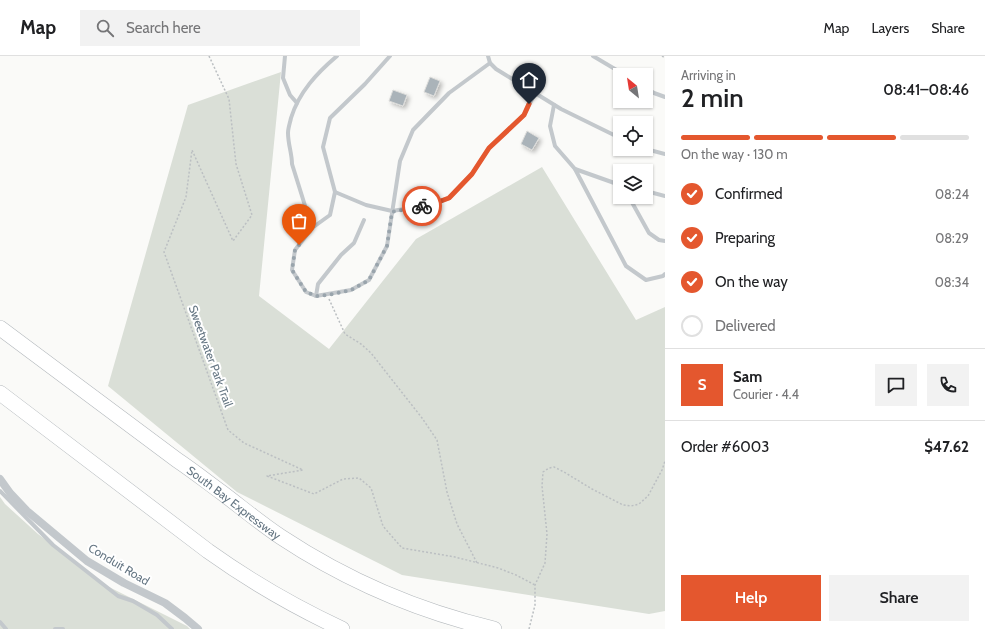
<!DOCTYPE html>
<meta charset="utf-8">
<style>
:root{--surface:#fff;--page:#f2f2f2;--text:#202124;--muted:#757577;--line:#e0e0e0;--accent:#e4572e}
body{margin:0;font-family:Cabin,sans-serif;background:var(--page);color:var(--text);height:100vh;display:flex;flex-direction:column;font-size:15px;white-space:nowrap}
*{box-sizing:border-box;margin:0}
p{font-size:13px;color:var(--muted)}
.icon{flex:none;width:22px;height:22px;fill:none;stroke:currentColor;stroke-width:2;stroke-linecap:round;stroke-linejoin:round}
.map{position:relative;flex:1;overflow:hidden}
.details{display:flex;flex-direction:column;background:var(--surface);width:320px}
.details>*{flex:none}
.needle{width:26px;rotate:330deg}
.controls{position:absolute;left:613px;top:12px;display:grid;gap:8px}
.controls a{display:grid;place-items:center;width:40px;height:40px;border-radius:0px;background:var(--surface);box-shadow:0 1px 3px #0004;font-size:20px}
.pin{position:absolute;display:grid;place-items:center;width:34px;height:34px;color:#fff;margin:-41px -17px;border-radius:50% 50% 50% 0;rotate:-45deg;box-shadow:0 0 4px #0007}
.pin .icon{rotate:45deg}
.courier{position:absolute;display:grid;place-items:center;width:40px;height:40px;margin:-20px;border:3px solid #e4572e;border-radius:50%;background:#fff;color:#222;box-shadow:0 1px 5px #0007}
.overview em{font-style:normal;font-weight:600}
.overview div{display:flex;flex-direction:column-reverse}
.overview{display:flex;align-items:center;justify-content:space-between;height:68px;padding:0 16px}
h1{font-size:26px;font-weight:600;line-height:30px}
.bar{display:grid;grid-template-columns:repeat(4,1fr);gap:6px 4px;align-content:center;height:48px;padding:0 16px}
.bar i{height:5px;border-radius:3px;background:var(--line)}
.bar .on{background:var(--accent)}
.bar p{grid-column:span 4}
.line{display:flex;align-items:center;gap:10px;padding:0 16px;border-top:1px solid var(--line)}
.line div{flex:1}
.round{display:grid;place-items:center;flex:none;width:42px;height:42px;border-radius:0px;background:var(--page)}
ol{padding:0 16px;list-style:none}
li{display:flex;align-items:center;gap:12px;height:44px}
li p{margin-inline-start:auto}
li .icon{padding:4px;border-radius:50%;background:var(--accent);color:#fff;stroke-width:4}
li:last-child{color:var(--muted)}
li i{width:22px;height:22px;border:2px solid var(--line);border-radius:50%}
.cta{display:flex;gap:8px;margin-top:auto;padding:8px 16px}
.cta a{flex:1;height:46px;border-radius:0px;background:var(--accent);color:#fff;font-size:16px;font-weight:600;line-height:46px;text-align:center}
.cta a+a{background:var(--page);color:var(--text)}
header{display:flex;align-items:center;gap:24px;box-sizing:border-box;height:56px;padding:0 20px;background:var(--surface);border-bottom:1px solid var(--line)}
header strong{font-size:19px}
nav{display:flex;gap:22px;margin-inline-start:auto;font-size:14px}
.search{width:280px;height:36px;background:var(--page);display:flex;align-items:center;gap:10px;box-sizing:border-box;padding:0 14px;border-radius:0px;color:var(--muted);font-size:15px}
main{display:flex;flex:1;min-height:0}
.map>svg:first-child{display:block}
.green{fill:#dadfd7}
.building{fill:#aab3b9;stroke:#dcdcda;filter:url(#shadow)}
.lines{fill:none;stroke-linecap:round;stroke-linejoin:round}
.motorway-casing{stroke:#b4b9bd;stroke-width:16}
.path{stroke:#bbbfc2;stroke-width:1.5;stroke-dasharray:2 2;stroke-linecap:butt}
.service{stroke:#c3c8cc;stroke-width:4}
.minor{stroke:#c3c8cc;stroke-width:8}
.motorway{stroke:#fff;stroke-width:15}
.done{stroke:#99a4ac;stroke-width:4;stroke-dasharray:0 7.2}
.route{stroke:#e4572e;stroke-width:5}
.labels{text-anchor:middle;dominant-baseline:central;stroke-width:4;stroke-linejoin:round;paint-order:stroke}
.street-label{font-size:12px;fill:#657683;stroke:#fff}
</style>
<header>
<strong>Map</strong>
<div class="search"><svg class="icon" aria-label="search" viewBox="0 0 24 24"><circle cx="10" cy="10" r="6"/><path d="M15 15l6 6"/></svg>Search here</div>
<nav><a>Map</a><a>Layers</a><a>Share</a></nav>
</header>
<main>
<div class="map">
<svg width="665" height="573" viewBox="0 0 665 573">
<defs>
<filter id="shadow"><feDropShadow dx="2.5" dy="2.5" stdDeviation="2" flood-color="#0004"/></filter>
</defs>
<rect width="100%" height="100%" fill="#fafaf8"/>
<!-- green -->
<g class="green">
<polygon points="281,16 259,240 329,293 416,183 542,111 636,264 665,251 665,555 649,558 402,519 237,436 108,330 188,49"/>
<polygon points="0,441 5,448 38,478 105,529 187,570 190,573 0,573"/>
</g>
<!-- building -->
<g class="building">
<polygon points="430,21 440,25 434,40 424,36"/>
<polygon points="393,34 407,39 403,50 389,45"/>
<polygon points="527,75 539,82 532,94 521,88"/>
</g>
<g class="lines">
<!-- motorway casing -->
<g class="motorway-casing">
<g id="motorway">
<path id="s1" d="M0,272C59,316 118,360 177,404C192,414 206,425 221,436C241,451 260,467 281,481C346,524 418,555 494,573"/>
<path d="M0,337L208,495C250,525 295,551 342,573"/>
</g>
</g>
<!-- path -->
<g class="path">
<polyline points="209,0 229,43 236,108 252,159 233,185 192,94 186,141 164,196 228,374 244,387 303,414 267,420 314,438 343,423 359,422 371,432 383,470 402,492 455,501 498,512 516,519 535,529"/>
<polyline points="662,0 665,2"/>
<polyline points="329,243 345,278 361,288 371,297 422,362 437,384 447,436 457,468 477,507"/>
<polyline points="529,573 535,549 535,529 545,507 547,478 542,430 543,416 549,412 554,411 564,416 592,433 623,449 631,450 639,448 648,440 662,414 665,405"/>
</g>
<!-- service -->
<g class="service">
<polyline points="285,0 283,22 290,39 297,47"/>
<polyline points="390,0 365,28 330,62 323,91 335,136 330,159 312,172 295,194 292,214 306,236 316,240 351,234 369,224 387,190 400,105 413,74 449,37 490,7"/>
<polyline points="488,0 490,7 496,13 561,53 620,82"/>
<polyline points="593,0 625,19"/>
<polyline points="646,32 654,37 665,41"/>
<polyline points="554,49 550,70 555,90 575,113 626,210 646,224 663,220 665,218"/>
<polyline points="646,93 665,98"/>
<polyline points="575,113 620,129"/>
<polyline points="646,135 665,140"/>
<polyline points="335,136 366,149 392,155 430,149 449,142 472,118 489,92 524,59 535,37"/>
<polyline points="629,141 649,177 659,184 665,185"/>
<path d="M312,172L292,108C292,98 288,88 288,77C288,72 290,67 291,62C299,36 317,17 337,0"/>
<polyline points="316,240 318,228 341,199 354,187 364,164"/>
<polyline points="0,435 53,489 118,540 133,545 157,559 172,573"/>
<polyline points="0,566 6,573"/>
<polyline points="55,573 63,573"/>
</g>
<!-- minor -->
<polyline class="minor" points="0,423 10,437 27,455 87,505 124,527 165,547 185,562 198,573"/>
<!-- motorway -->
<use href="#motorway" class="motorway"/>
</g>
<g class="lines">
<!-- done -->
<polyline class="done" points="299,189 295,194 292,214 306,236 316,240 328,239 351,234 369,224 387,190 392,156 422,150"/>
<!-- route -->
<polyline class="route" points="422,150 430,149 449,142 472,118 489,92 524,59 529,48"/>
</g>
<g class="labels">
<!-- street labels -->
<g class="street-label">
<text transform="translate(211 300) rotate(70)">Sweetwater Park Trail</text>
<text stroke="none"><textPath href="#s1" startOffset="292">South Bay Expressway</textPath></text>
<text transform="translate(119 508) rotate(31)">Conduit Road</text>
</g>
</g>
</svg>
<div class="controls">
<a><svg class="needle" viewBox="-14 -14 28 28"><path d="M0-13l5 13h-10z" fill="#e53935"/><path d="M0 13l5-13h-10z" fill="#757577"/></svg></a>
<a><svg class="icon" aria-label="locate" viewBox="0 0 24 24"><circle cx="12" cy="12" r="6"/><path d="M12 2v4M12 18v4M2 12h4M18 12h4"/></svg></a>
<a><svg class="icon" aria-label="layers" viewBox="0 0 24 24"><path d="M12 4l9 5-9 5-9-5zM3 14l9 5 9-5"/></svg></a>
</div>
<div class="pin" style="left:299px;top:189px;background:#ea580c"><svg class="icon" aria-label="bag" viewBox="0 0 24 24"><path d="M5 8h14l-1 12H6zM9 8a3 3 0 0 1 6 0"/></svg></div>
<div class="pin" style="left:529px;top:48px;background:#1f2937"><svg class="icon" aria-label="home" viewBox="0 0 24 24"><path d="M3 11l9-7 9 7M6 9v11h12V9"/></svg></div>
<div class="courier" style="left:422px;top:150px"><svg class="icon" aria-label="bike" viewBox="0 0 24 24"><circle cx="6" cy="16" r="4"/><circle cx="18" cy="16" r="4"/><path d="M6 16l4-8h5l3 8M10 8l3 8H6M13 5h3"/></svg></div>
</div>
<section class="details">
<div class="overview"><div><h1>2 min</h1><p>Arriving in</p></div><em>08:41–08:46</em></div>
<div class="bar"><i class="on"></i><i class="on"></i><i class="on"></i><i></i><p>On the way · 130 m</p></div>
<ol>
<li><svg class="icon" aria-label="check" viewBox="0 0 24 24"><path d="M5 12l5 5 9-10"/></svg>Confirmed<p>08:24</p></li>
<li><svg class="icon" aria-label="check" viewBox="0 0 24 24"><path d="M5 12l5 5 9-10"/></svg>Preparing<p>08:29</p></li>
<li><svg class="icon" aria-label="check" viewBox="0 0 24 24"><path d="M5 12l5 5 9-10"/></svg>On the way<p>08:34</p></li>
<li><i></i>Delivered</li>
</ol>
<div class="line" style="height:72px"><b class="round" style="background:var(--accent);color:#fff">S</b><div><b>Sam</b><p>Courier · 4.4</p></div><a class="round"><svg class="icon" aria-label="chat" viewBox="0 0 24 24"><path d="M4 5h16v11H9l-5 4z"/></svg></a><a class="round"><svg class="icon" aria-label="phone" viewBox="0 0 24 24"><path d="M5 4h4l2 5-3 2q2 4 5 5l2-3 5 2v4C11 20 4 13 5 4z"/></svg></a></div>
<div class="line" style="height:52px"><div>Order #6003</div><b>$47.62</b></div>
<div class="cta"><a>Help</a><a>Share</a></div>
</section>
</main>
